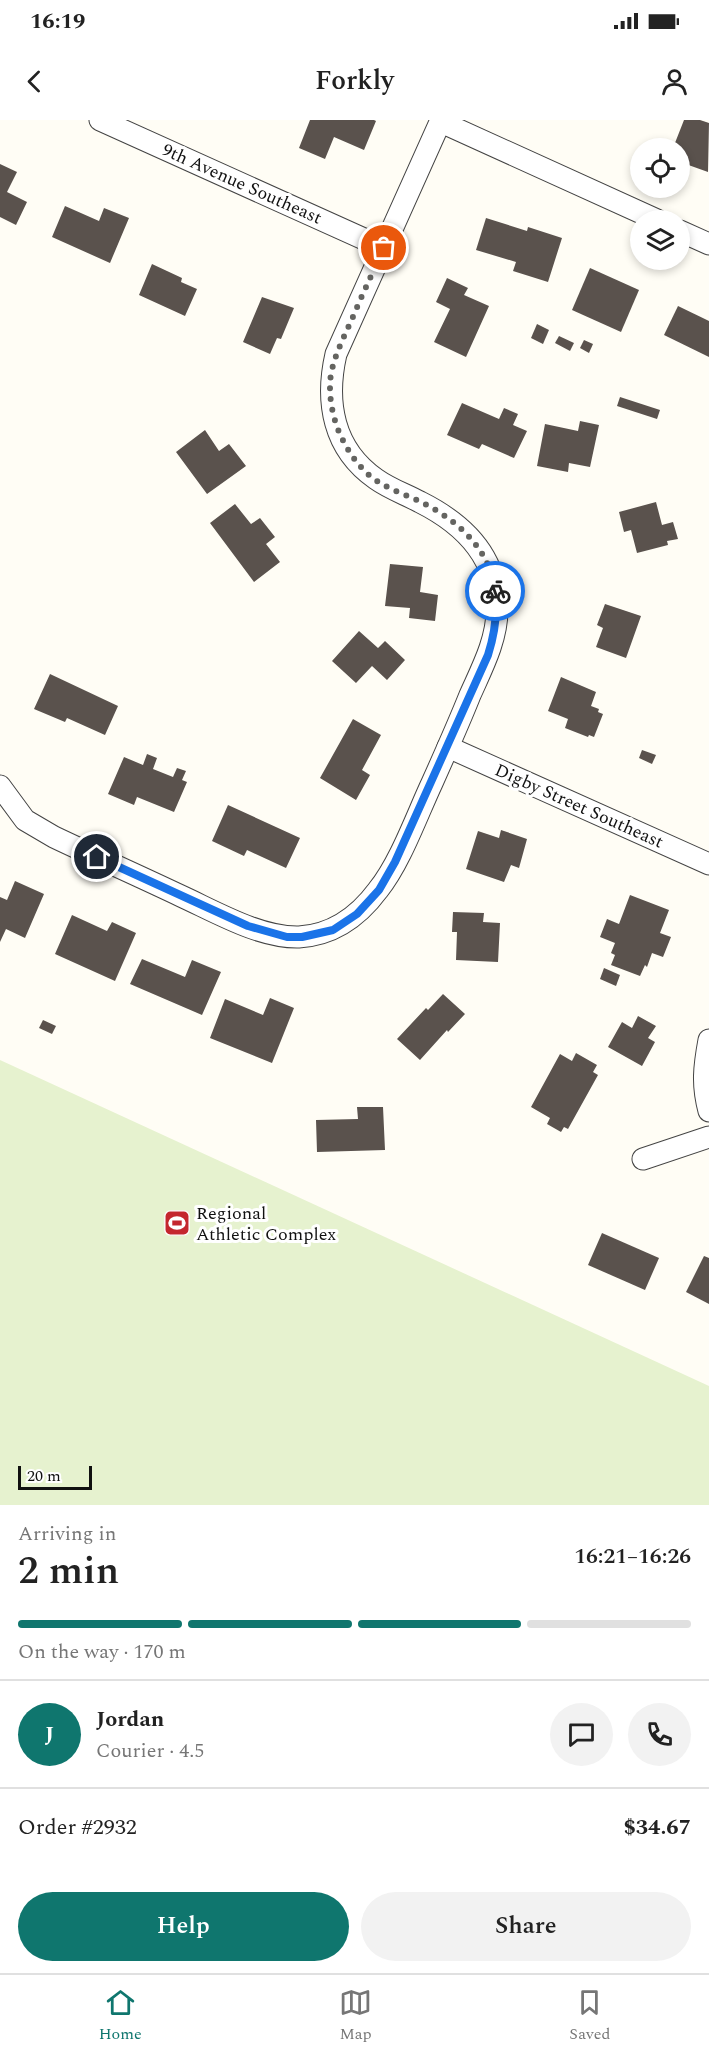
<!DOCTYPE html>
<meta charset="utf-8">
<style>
:root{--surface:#fff;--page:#f2f2f2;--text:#222;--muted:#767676;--line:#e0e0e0;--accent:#0f766e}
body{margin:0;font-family:Spectral,serif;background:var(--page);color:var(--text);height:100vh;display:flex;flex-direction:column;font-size:22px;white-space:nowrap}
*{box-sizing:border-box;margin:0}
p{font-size:20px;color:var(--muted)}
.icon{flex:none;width:33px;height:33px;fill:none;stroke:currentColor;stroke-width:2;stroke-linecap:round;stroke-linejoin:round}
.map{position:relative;height:1385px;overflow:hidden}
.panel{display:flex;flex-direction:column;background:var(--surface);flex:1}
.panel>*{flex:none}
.buttons{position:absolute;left:630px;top:18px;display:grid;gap:12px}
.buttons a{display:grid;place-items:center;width:60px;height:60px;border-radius:50%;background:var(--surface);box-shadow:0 3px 9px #0003;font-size:30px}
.scale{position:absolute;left:18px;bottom:15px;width:74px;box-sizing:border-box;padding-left:6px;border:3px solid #111;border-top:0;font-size:16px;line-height:21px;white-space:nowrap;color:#111;-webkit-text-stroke:4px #fff;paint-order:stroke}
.pin{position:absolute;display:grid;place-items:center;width:51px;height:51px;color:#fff;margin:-26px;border:3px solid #fff;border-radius:50%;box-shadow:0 2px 6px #0007}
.courier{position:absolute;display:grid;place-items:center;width:60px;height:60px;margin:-30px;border:4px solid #1a73e8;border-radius:50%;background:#fff;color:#222;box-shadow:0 2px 8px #0007}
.headline em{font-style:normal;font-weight:600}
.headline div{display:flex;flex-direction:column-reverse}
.headline{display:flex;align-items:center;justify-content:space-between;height:102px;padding:0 18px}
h1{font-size:39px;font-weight:600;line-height:45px}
.bar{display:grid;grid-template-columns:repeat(4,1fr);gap:9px 6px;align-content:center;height:72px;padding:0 18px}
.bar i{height:8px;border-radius:4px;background:var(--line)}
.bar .current{background:var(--accent)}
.bar p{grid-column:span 4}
.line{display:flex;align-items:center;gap:15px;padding:0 18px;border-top:2px solid var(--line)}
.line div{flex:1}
.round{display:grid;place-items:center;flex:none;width:63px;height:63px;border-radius:32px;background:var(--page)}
.action{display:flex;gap:12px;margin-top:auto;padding:12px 18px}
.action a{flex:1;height:69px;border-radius:36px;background:var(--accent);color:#fff;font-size:24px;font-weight:600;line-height:69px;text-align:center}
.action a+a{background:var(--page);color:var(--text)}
.status{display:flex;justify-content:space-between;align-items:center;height:42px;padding:0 30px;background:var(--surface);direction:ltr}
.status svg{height:16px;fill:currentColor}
header{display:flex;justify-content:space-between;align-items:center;height:78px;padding:0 18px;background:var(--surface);font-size:27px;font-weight:600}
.dock{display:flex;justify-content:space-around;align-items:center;height:84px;border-top:2px solid var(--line);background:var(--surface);font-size:16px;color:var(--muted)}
.dock a{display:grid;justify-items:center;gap:3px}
.dock .current{color:var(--accent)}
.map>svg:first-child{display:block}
.pitch{fill:#e6f2cf}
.building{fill:#5a524d}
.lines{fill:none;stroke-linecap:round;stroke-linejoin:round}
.street-casing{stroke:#444;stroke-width:23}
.street{stroke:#fff;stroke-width:21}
.done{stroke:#646461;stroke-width:6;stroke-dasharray:0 10.8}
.route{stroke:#1a73e8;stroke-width:8}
.labels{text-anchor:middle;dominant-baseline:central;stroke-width:6;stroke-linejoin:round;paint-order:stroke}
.street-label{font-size:18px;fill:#111;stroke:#fff}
.poi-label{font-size:18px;fill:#111;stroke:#fff;text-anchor:start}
</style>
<div class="status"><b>16:19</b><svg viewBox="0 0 49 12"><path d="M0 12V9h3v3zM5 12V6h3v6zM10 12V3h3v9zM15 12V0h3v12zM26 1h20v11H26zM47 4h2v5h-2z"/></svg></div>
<header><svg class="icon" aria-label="back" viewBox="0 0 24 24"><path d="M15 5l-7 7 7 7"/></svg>Forkly<svg class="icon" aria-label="person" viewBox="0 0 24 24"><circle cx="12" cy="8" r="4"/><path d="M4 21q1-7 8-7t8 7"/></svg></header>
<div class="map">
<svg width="709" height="1385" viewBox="0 0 709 1385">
<rect width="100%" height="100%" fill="#fffdf5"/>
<!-- pitch -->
<polygon class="pitch" points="0,940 709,1266 709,1385 0,1385"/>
<!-- building -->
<g class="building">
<polygon points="310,0 374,0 376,1 364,30 334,17 325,39 299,28"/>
<polygon points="684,0 700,0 709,3 708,52 680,42 680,28 673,28"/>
<polygon points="0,44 17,52 7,72 27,82 16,105 0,97"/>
<polygon points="65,86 99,101 104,88 129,98 110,143 52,117"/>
<polygon points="486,98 527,111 528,107 562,118 548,162 513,151 516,142 476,130"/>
<polygon points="152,144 182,158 181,162 197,169 185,196 139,175"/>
<polygon points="590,148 639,170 621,212 572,190"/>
<polygon points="447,158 468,168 464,175 489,186 466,237 434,222 450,189 436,182"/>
<polygon points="262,177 294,188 281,219 277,218 270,234 243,222"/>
<polygon points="678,186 709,201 709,237 664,215"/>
<polygon points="537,204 549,210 543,224 531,218"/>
<polygon points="559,216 574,223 570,231 555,223"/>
<polygon points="584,220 593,224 589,233 580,228"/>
<polygon points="620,277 660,290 657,299 617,286"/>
<polygon points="462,283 499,299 504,288 518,294 513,305 527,311 514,338 482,324 479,329 447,315"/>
<polygon points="580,301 599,305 590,347 569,343 568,352 537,346 545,304 578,311"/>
<polygon points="205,310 219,331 229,324 246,346 207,374 176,332"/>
<polygon points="656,382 662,405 673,402 678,419 667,421 668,425 637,433 631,410 624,412 619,392"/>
<polygon points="235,384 251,404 260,398 275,417 266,424 280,442 254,462 210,403"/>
<polygon points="390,444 423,447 420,472 438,475 435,501 409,498 410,488 385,486"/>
<polygon points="605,484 641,496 626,538 596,527 603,508 597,505"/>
<polygon points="359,511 378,528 385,521 405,540 387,560 372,546 356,563 332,541"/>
<polygon points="50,554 118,586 105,615 67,598 65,602 34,589"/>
<polygon points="561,557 596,572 591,586 599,589 598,592 603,594 594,617 589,615 588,617 565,608 568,599 548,591"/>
<polygon points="353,599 381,615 362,650 370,655 356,680 320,658"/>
<polygon points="642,630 656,635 652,644 639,638"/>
<polygon points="147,634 157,638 153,649 173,657 177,648 186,651 182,660 187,662 174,692 137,677 134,685 108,674 124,637 143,645"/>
<polygon points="228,685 300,718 286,748 247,730 244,736 212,721"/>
<polygon points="501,710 527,719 519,748 511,745 504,762 466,749 478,711 499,718"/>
<polygon points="15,761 44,774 25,818 6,809 0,822 0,777 7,780"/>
<polygon points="630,775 669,790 660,813 671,817 663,837 652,833 647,847 645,845 640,856 611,845 615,835 611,833 615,823 600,817 607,799 619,804"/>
<polygon points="453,792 484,793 483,802 500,803 498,842 456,840 457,812 452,812"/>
<polygon points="72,795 107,811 112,802 136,813 115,861 55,834"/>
<polygon points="142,839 185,857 192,840 221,852 202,895 130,864"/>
<polygon points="604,848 620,855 616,866 600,859"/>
<polygon points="443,874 465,894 448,912 447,910 420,940 397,919 426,888 428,890"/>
<polygon points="270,878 294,888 272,943 210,918 225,879 263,895"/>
<polygon points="638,896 656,906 648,918 655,922 642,946 608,927 622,902 632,908"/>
<polygon points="43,900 56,906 52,914 39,908"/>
<polygon points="576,933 597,945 593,952 598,955 568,1009 564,1007 561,1012 547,1004 550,998 531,987 560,934 572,941"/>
<polygon points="357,987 383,987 385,1030 317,1032 316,1000 358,999"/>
<polygon points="602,1113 659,1138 645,1170 588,1145"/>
<polygon points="704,1136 709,1138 709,1184 686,1172"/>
</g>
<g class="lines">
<!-- street casing -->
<g class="street-casing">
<g id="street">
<polyline points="100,0 384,128"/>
<polyline points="441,2 657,100"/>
<polyline points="680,111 709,124"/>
<polyline points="448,627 709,744"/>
<path d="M0,666L25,700L54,717C96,737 139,756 181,776C216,792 260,818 299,817C333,815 358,797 378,770C400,743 417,695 432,663C445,634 458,605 470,575C482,548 497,520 497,490C498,437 464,404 420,382C405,374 390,369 376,359C333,329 325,282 336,234L441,0"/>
<path d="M709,920C704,947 702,965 709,991"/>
<polyline points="643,1039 709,1017"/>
</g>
</g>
<!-- street -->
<use href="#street" class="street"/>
</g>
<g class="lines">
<!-- done -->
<path class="done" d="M384,128C373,152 362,175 352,199C344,217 335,234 331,254C328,273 332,295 339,312C347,330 358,347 374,359C388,369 404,374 419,381C456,399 490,428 495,471"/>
<!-- route -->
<path class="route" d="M97,737L248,806L287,817H302L333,810L357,794L379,770L395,742L488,535C495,513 498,494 495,471"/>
</g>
<!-- icons -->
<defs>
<g id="stadium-square" transform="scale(1.35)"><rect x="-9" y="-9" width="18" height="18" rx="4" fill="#c4262e" stroke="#fff"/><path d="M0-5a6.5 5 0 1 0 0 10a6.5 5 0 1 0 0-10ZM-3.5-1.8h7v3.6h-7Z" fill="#fff"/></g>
</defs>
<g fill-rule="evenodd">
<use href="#stadium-square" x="177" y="1103"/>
</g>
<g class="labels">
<!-- street labels -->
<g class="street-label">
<text transform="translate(242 64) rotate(24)">9th Avenue Southeast</text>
<text transform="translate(579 686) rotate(24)">Digby Street Southeast</text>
</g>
<!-- poi labels -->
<g class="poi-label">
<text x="196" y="1093">Regional<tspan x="196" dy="21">Athletic Complex</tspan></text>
</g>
</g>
</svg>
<div class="buttons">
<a><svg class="icon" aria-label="locate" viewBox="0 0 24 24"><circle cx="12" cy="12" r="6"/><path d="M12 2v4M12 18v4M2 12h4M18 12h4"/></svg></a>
<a><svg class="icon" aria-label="layers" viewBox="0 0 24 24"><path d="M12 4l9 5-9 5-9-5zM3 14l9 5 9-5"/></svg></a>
</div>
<div class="scale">20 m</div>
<div class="pin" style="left:384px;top:128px;background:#ea580c"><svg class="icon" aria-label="bag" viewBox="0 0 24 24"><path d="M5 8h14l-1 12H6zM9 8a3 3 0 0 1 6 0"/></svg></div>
<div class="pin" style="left:97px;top:737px;background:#1f2937"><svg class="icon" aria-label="home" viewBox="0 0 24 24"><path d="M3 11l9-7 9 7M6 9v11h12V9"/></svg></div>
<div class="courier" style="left:495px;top:471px"><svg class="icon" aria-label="bike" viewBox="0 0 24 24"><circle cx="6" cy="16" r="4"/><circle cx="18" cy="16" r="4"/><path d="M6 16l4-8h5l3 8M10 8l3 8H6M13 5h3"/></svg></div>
</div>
<section class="panel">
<div class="headline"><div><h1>2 min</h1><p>Arriving in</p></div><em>16:21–16:26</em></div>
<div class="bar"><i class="current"></i><i class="current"></i><i class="current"></i><i></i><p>On the way · 170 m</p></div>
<div class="line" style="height:108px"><b class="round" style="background:var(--accent);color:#fff">J</b><div><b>Jordan</b><p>Courier · 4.5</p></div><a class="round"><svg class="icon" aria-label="chat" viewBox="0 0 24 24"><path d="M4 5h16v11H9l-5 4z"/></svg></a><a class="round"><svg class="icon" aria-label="phone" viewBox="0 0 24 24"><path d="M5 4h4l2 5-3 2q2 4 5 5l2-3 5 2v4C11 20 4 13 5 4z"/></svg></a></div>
<div class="line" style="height:78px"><div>Order #2932</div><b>$34.67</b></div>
<div class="action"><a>Help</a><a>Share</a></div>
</section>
<nav class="dock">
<a class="current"><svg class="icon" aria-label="home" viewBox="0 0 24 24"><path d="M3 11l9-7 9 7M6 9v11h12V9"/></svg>Home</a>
<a><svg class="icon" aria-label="map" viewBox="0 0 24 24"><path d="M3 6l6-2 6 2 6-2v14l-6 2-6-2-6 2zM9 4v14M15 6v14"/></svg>Map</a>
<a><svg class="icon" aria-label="saved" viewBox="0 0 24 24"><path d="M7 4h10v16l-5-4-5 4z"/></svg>Saved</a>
</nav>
